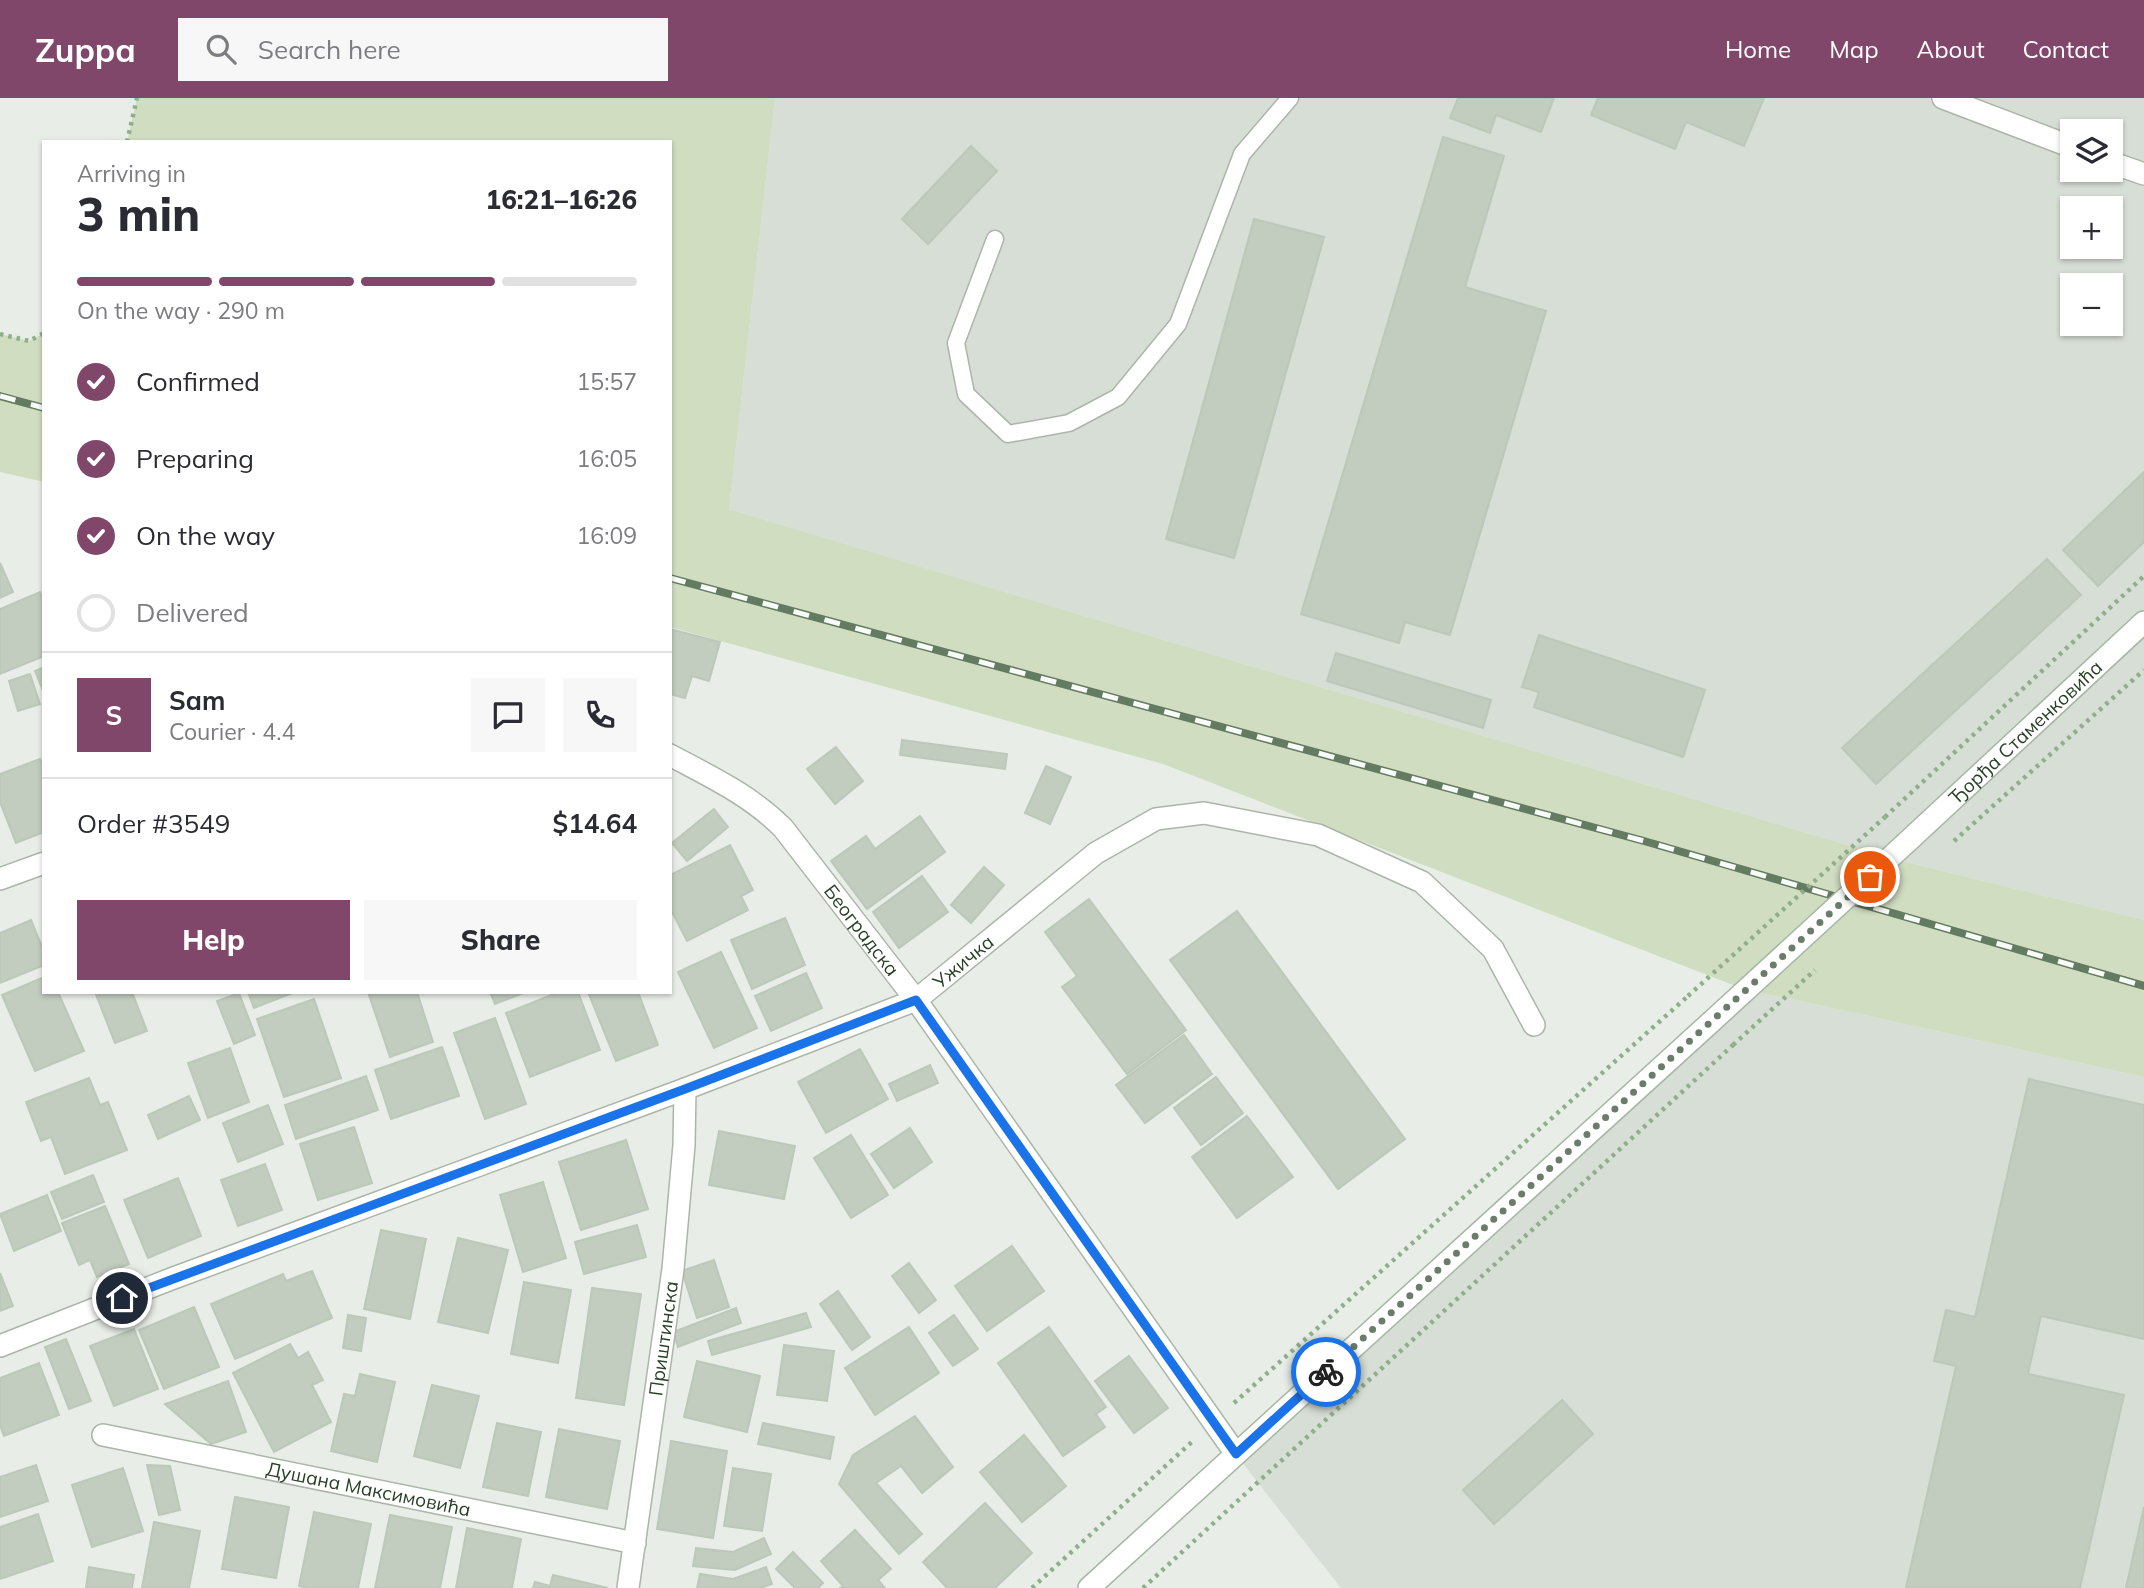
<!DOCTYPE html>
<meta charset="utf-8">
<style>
:root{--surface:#fff;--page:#f7f7f7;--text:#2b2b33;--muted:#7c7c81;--line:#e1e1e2;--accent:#80476a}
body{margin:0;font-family:Mulish,sans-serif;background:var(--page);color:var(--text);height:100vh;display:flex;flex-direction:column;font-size:26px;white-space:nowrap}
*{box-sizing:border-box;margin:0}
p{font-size:23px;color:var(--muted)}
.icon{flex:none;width:38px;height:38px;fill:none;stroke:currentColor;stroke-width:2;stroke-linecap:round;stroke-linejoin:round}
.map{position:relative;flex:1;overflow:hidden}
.details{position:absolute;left:42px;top:42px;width:630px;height:854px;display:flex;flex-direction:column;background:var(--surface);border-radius:0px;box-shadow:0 2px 5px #0004}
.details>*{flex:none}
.tools{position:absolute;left:2060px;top:21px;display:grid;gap:14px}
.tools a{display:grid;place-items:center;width:63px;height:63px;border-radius:0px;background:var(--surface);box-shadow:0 2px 5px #0004;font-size:35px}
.pin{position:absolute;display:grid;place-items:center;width:60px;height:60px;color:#fff;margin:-30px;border:4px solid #fff;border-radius:50%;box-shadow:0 2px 7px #0007}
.courier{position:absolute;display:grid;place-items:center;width:70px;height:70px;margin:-35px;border:5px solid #1a73e8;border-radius:50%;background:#fff;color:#222;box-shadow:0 2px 9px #0007}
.overview em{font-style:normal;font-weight:800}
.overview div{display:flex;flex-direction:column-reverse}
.overview{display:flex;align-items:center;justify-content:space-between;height:119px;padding:0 35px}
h1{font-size:46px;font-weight:800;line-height:52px}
.bar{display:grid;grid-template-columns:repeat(4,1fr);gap:10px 7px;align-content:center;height:84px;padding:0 35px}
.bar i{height:9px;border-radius:5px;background:var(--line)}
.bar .selected{background:var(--accent)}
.bar p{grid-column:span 4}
.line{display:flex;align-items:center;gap:18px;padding:0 35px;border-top:2px solid var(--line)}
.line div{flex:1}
.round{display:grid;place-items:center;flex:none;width:74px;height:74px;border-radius:0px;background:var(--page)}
ol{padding:0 35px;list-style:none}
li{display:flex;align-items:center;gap:21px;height:77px}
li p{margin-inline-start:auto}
li .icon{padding:7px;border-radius:50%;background:var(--accent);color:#fff;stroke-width:4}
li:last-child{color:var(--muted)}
li i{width:38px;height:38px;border:4px solid var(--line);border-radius:50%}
.cta{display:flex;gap:14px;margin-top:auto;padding:14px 35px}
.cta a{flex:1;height:80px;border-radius:0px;background:var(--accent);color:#fff;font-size:28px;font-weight:800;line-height:80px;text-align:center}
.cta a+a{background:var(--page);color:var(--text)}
header{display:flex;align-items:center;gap:42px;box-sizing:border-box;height:98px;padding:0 35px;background:var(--accent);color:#fff}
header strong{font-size:33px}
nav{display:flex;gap:38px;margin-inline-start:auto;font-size:24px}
.search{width:490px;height:63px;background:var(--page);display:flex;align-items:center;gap:18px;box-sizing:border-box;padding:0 24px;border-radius:0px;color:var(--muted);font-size:26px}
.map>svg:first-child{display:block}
.built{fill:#d7ded5;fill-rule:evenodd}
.green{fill:#d0ddc1}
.building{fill:#c2ccbf;stroke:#bcc8b9;stroke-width:2}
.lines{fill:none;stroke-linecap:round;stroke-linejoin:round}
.lane-casing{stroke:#abb6a9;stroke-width:19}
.street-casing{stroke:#abb6a9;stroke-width:24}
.secondary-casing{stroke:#a5b6a3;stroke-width:24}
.path{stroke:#8daf89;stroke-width:4.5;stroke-dasharray:3.5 5;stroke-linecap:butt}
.lane{stroke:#fff;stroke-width:16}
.street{stroke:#fff;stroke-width:21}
.secondary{stroke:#fff;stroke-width:21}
.rail-casing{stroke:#637b61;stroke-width:8}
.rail{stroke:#f8fbf7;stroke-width:5;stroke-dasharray:16;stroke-linecap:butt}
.secondary-bridge-casing{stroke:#a5b6a3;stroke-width:24;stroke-linecap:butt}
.path-bridge{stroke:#8daf89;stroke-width:4.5;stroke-dasharray:3.5 5;stroke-linecap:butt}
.secondary-bridge{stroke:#fff;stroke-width:21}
.done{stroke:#6b7d6a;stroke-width:7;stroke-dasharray:0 12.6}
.route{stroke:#1a73e8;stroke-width:9}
.labels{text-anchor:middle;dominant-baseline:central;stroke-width:5;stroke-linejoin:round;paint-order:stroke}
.street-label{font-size:19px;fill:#284026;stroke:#f8fbf7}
</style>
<header>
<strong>Zuppa</strong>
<div class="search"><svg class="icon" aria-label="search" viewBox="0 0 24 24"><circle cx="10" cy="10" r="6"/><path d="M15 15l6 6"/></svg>Search here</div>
<nav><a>Home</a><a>Map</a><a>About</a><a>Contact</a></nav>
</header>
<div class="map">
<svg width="2144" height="1490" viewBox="0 0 2144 1490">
<rect width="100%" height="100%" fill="#e8eee7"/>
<!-- built -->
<g class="built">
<path d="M775,0H2144V822L1890,760L729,411ZM2072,33H2110V72H2072ZM2072,110H2110V149H2072ZM2072,187H2110V226H2072Z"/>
<polygon points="1746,892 1783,899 2144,979 2144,1490 1341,1490 1258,1385 1236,1356"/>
</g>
<!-- green -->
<g class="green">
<polygon points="137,0 775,0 729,411 1890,760 2144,822 2144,979 1783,899 1746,892 1163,666 670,529 670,44 127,44"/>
<polygon points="44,235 44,384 0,374 0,236 29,243"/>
</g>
<!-- building -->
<g class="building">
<polygon points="1458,0 1554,0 1541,34 1496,17 1490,35 1450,20"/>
<polygon points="1598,0 1764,0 1744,48 1686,24 1675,51 1591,17"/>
<polygon points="1443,39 1504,58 1465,189 1546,213 1450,537 1405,524 1399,545 1301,516"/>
<polygon points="971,48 997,73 928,146 902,121"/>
<polygon points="1254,121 1324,139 1234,460 1166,441"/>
<polygon points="2144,374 2144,444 2098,488 2063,452"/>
<polygon points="2047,461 2081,497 1876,686 1842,650"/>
<polygon points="0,465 13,494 0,500"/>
<polygon points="40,494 44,504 44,558 0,576 0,511"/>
<polygon points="670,531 720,544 709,583 692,578 685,600 670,596"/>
<polygon points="1539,537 1705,592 1683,659 1534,609 1539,594 1522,589"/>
<polygon points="1336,555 1491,602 1483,630 1327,583"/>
<polygon points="44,569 44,595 35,573"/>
<polygon points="30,576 40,606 18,613 9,583"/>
<polygon points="902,642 1007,656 1005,671 900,657"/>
<polygon points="836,649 863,683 835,706 807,671"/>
<polygon points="40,661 44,670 44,734 16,745 0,704 0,676"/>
<polygon points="1046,668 1071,679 1050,726 1025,715"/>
<polygon points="714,711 728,729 687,763 672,745"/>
<polygon points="920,718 945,754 867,811 831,763 866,738 875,751"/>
<polygon points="730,747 753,792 741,798 748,812 687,843 670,810 670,777"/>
<polygon points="984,769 1004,787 971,825 951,807"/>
<polygon points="922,778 948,814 899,850 873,814"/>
<polygon points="1089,801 1186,932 1127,976 1062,889 1077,878 1045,834"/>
<polygon points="1237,813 1405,1041 1338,1091 1170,862"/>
<polygon points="785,820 805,867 752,891 731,842"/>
<polygon points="31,822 44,854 44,867 0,885 0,835"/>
<polygon points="721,854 757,930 714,950 678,874"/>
<polygon points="806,875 822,910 771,933 755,898"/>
<polygon points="44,879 44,894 58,894 84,953 35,973 2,897"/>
<polygon points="95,894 132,894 147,933 115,945"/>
<polygon points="248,894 295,894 254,910"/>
<polygon points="368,894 417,894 433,944 390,959"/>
<polygon points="490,894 526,894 495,906"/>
<polygon points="559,894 578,894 600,952 530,979 506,915"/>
<polygon points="588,894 638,894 658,947 616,963"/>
<polygon points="239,895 255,937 234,946 217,903"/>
<polygon points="314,901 341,980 284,999 257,921"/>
<polygon points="495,920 526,1006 485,1021 454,935"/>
<polygon points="1184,937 1212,976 1145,1025 1116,987"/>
<polygon points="442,949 459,998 391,1021 375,972"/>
<polygon points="230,950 249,1004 208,1020 188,965"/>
<polygon points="860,951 888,1001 826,1035 798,984"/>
<polygon points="930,967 938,985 897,1003 889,986"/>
<polygon points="366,978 378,1012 296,1041 285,1007"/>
<polygon points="1216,979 1243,1015 1201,1047 1174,1010"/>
<polygon points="89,980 100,1007 108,1004 127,1052 65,1076 51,1039 41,1043 26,1004"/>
<polygon points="2029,981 2144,1007 2144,1241 2041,1218 2028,1276 2124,1297 2080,1490 1906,1490 1956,1268 1934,1263 1946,1212 1975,1219"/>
<polygon points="189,998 200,1022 158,1041 148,1017"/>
<polygon points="268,1007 283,1046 238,1064 223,1025"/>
<polygon points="1247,1018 1293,1079 1237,1120 1192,1059"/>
<polygon points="354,1029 372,1085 318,1102 300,1046"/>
<polygon points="910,1030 932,1064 894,1090 871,1056"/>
<polygon points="719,1033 795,1048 784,1101 709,1087"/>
<polygon points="851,1037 888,1097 851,1120 814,1060"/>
<polygon points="626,1042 648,1111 581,1132 559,1064"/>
<polygon points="265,1066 282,1112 238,1128 221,1082"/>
<polygon points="93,1077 104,1104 62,1121 51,1094"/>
<polygon points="178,1080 201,1138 148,1160 124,1102"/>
<polygon points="543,1084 566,1160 523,1174 500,1097"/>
<polygon points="47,1097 61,1133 14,1153 0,1116"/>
<polygon points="105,1108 129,1166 97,1179 90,1162 79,1167 62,1125"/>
<polygon points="637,1127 646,1159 584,1176 575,1144"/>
<polygon points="381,1132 426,1141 410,1221 364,1211"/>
<polygon points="458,1140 508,1152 488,1235 438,1224"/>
<polygon points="1012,1148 1044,1193 987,1233 955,1188"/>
<polygon points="714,1162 729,1209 697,1220 682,1173"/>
<polygon points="909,1165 936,1202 919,1215 892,1178"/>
<polygon points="312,1173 332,1220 235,1261 211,1206 283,1176 286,1183"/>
<polygon points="0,1175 13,1208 0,1213"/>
<polygon points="524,1184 571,1192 558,1265 511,1256"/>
<polygon points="592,1190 641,1196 624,1307 576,1300"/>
<polygon points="838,1193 870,1239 852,1252 820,1206"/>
<polygon points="194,1209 219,1269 164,1291 139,1232"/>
<polygon points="736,1210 741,1225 678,1249 673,1234"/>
<polygon points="806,1215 811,1229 712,1257 708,1243"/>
<polygon points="348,1217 366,1220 361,1253 343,1250"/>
<polygon points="954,1217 978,1251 953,1268 929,1235"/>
<polygon points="909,1229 939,1275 875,1317 845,1270"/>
<polygon points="1049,1229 1106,1309 1096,1316 1105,1329 1063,1358 998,1265"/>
<polygon points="134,1231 158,1291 114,1308 90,1248"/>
<polygon points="66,1241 91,1303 69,1311 45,1249"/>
<polygon points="290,1246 298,1260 308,1254 323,1282 312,1287 331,1324 274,1354 233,1275"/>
<polygon points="784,1247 834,1253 827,1303 777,1297"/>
<polygon points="1129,1258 1168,1310 1134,1335 1095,1283"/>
<polygon points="697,1263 760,1278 747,1334 684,1319"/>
<polygon points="39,1265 59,1317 4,1338 0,1327 0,1280"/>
<polygon points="360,1276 395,1284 377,1364 331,1353 344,1296 355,1298"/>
<polygon points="228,1283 246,1334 211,1346 165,1306"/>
<polygon points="432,1287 479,1298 460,1370 414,1358"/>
<polygon points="1562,1302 1593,1336 1494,1426 1463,1392"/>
<polygon points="915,1318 953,1369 922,1395 901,1368 876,1385 922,1436 899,1456 839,1386 853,1357"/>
<polygon points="497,1325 541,1334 528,1398 483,1389"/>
<polygon points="763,1325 834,1339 830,1361 758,1346"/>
<polygon points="559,1331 620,1343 607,1411 546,1399"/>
<polygon points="1024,1337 1066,1388 1022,1424 980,1374"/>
<polygon points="671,1343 727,1353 713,1440 657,1431"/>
<polygon points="36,1367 48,1403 0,1419 0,1379"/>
<polygon points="147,1367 170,1368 180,1412 159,1417"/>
<polygon points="123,1370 143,1433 92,1449 72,1387"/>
<polygon points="733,1370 771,1376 762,1433 724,1428"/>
<polygon points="235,1399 289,1409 276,1480 222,1471"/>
<polygon points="985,1405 1032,1455 995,1490 947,1490 923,1464"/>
<polygon points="2144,1409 2144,1490 2126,1490"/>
<polygon points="314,1414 371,1426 358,1490 308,1490 299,1488"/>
<polygon points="38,1416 53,1463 0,1481 0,1429"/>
<polygon points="390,1417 452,1429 440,1490 375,1490"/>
<polygon points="154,1424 200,1433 189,1490 142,1490"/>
<polygon points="467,1430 521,1441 512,1490 456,1490"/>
<polygon points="855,1432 891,1471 878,1482 885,1490 840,1490 843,1488 821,1463"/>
<polygon points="764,1440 771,1456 735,1472 693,1468 696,1450 733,1454"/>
<polygon points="793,1454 823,1485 818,1490 795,1490 776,1471"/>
<polygon points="89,1469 134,1477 132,1490 86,1490"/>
<polygon points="766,1469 772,1486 761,1490 697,1490 700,1476 733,1481"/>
<polygon points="553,1477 608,1490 533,1490 535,1484 550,1488"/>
</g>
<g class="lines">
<!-- lane casing -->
<g class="lane-casing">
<polyline id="lane" points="995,141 956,245 966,296 1008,336 1069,325 1118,299 1178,226 1242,56 1290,0"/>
</g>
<!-- street casing -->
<g class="street-casing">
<g id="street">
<polyline points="1943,0 2072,49"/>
<polyline points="2110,64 2144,76"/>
<path id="s1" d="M670,657C711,679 750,697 783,730L916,902L1236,1356"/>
<polyline points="0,781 44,765"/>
<path id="s2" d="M0,1248L171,1181L685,991L916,902L1096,755L1156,721L1204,715L1318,737L1422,784L1493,851L1534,927"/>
<path id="s3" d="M103,1337L635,1445"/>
<path id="s4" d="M628,1490L673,1171L684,1047L685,991"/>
</g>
</g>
<!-- secondary casing -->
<g class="secondary-casing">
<g id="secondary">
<path id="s5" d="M1906,745L2144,524"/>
<polyline points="1089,1490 1711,924"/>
</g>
</g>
<!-- path -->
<g class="path">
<polyline points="127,44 137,0"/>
<polyline points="0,236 29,243 44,235"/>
<polyline points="1885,719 2144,478"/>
<polyline points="1954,743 2144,572"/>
<polyline points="1234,1305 1688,898"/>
<polyline points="1032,1490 1194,1342"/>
<polyline points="1143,1490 1733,947"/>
</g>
<!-- lane -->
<use href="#lane" class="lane"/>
<!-- street -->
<use href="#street" class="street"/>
<!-- secondary -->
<use href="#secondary" class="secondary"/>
<!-- rail casing -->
<g class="rail-casing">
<g id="rail">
<polyline points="0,298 44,310"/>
<polyline points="670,480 1644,743 2144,888"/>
</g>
</g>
<!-- rail -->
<use href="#rail" class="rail"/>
<!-- secondary-bridge casing -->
<g class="secondary-bridge-casing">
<polyline id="secondary-bridge" points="1711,924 1906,745"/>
</g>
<!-- path-bridge -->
<g class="path-bridge">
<polyline points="1688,898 1885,719"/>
<polyline points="1733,947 1815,872"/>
</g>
<!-- secondary-bridge -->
<use href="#secondary-bridge" class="secondary-bridge"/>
</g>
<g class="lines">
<!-- done -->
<polyline class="done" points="1326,1274 1870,779"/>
<!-- route -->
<polyline class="route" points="122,1200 685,991 916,902 1236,1356 1326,1274"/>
</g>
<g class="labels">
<!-- street labels -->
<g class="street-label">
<text stroke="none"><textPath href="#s5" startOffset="163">Ђорђа Стаменковића</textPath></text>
<text stroke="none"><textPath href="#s1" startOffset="264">Београдска</textPath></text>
<text stroke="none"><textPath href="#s2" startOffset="1040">Ужичка</textPath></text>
<text stroke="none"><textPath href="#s4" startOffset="252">Приштинска</textPath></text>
<text stroke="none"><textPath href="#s3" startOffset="271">Душана Максимовића</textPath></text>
</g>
</g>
</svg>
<div class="tools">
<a><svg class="icon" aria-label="layers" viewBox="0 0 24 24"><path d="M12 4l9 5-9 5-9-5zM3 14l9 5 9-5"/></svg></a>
<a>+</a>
<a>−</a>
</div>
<div class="pin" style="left:1870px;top:779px;background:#ea580c"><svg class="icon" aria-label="bag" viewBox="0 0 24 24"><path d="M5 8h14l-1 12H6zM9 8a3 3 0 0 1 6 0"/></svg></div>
<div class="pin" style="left:122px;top:1200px;background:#1f2937"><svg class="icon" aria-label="home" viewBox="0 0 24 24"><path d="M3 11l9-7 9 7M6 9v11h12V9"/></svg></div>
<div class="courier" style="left:1326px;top:1274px"><svg class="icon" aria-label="bike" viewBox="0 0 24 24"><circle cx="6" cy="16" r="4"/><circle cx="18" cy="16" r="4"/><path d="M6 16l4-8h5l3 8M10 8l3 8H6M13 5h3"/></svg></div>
<section class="details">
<div class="overview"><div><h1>3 min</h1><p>Arriving in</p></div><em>16:21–16:26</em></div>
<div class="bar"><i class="selected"></i><i class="selected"></i><i class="selected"></i><i></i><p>On the way · 290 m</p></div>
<ol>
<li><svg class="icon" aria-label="check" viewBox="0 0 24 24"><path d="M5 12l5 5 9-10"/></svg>Confirmed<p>15:57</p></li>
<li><svg class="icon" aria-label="check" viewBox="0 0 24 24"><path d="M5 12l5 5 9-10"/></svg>Preparing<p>16:05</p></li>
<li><svg class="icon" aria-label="check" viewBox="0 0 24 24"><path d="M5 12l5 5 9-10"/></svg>On the way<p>16:09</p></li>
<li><i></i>Delivered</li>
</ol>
<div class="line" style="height:126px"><b class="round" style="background:var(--accent);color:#fff">S</b><div><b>Sam</b><p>Courier · 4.4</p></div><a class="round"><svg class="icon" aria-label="chat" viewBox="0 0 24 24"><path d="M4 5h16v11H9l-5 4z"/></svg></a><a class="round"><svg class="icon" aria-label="phone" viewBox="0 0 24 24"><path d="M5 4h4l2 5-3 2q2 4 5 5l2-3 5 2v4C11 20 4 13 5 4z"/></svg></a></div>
<div class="line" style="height:91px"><div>Order #3549</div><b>$14.64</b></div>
<div class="cta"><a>Help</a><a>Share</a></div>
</section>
</div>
